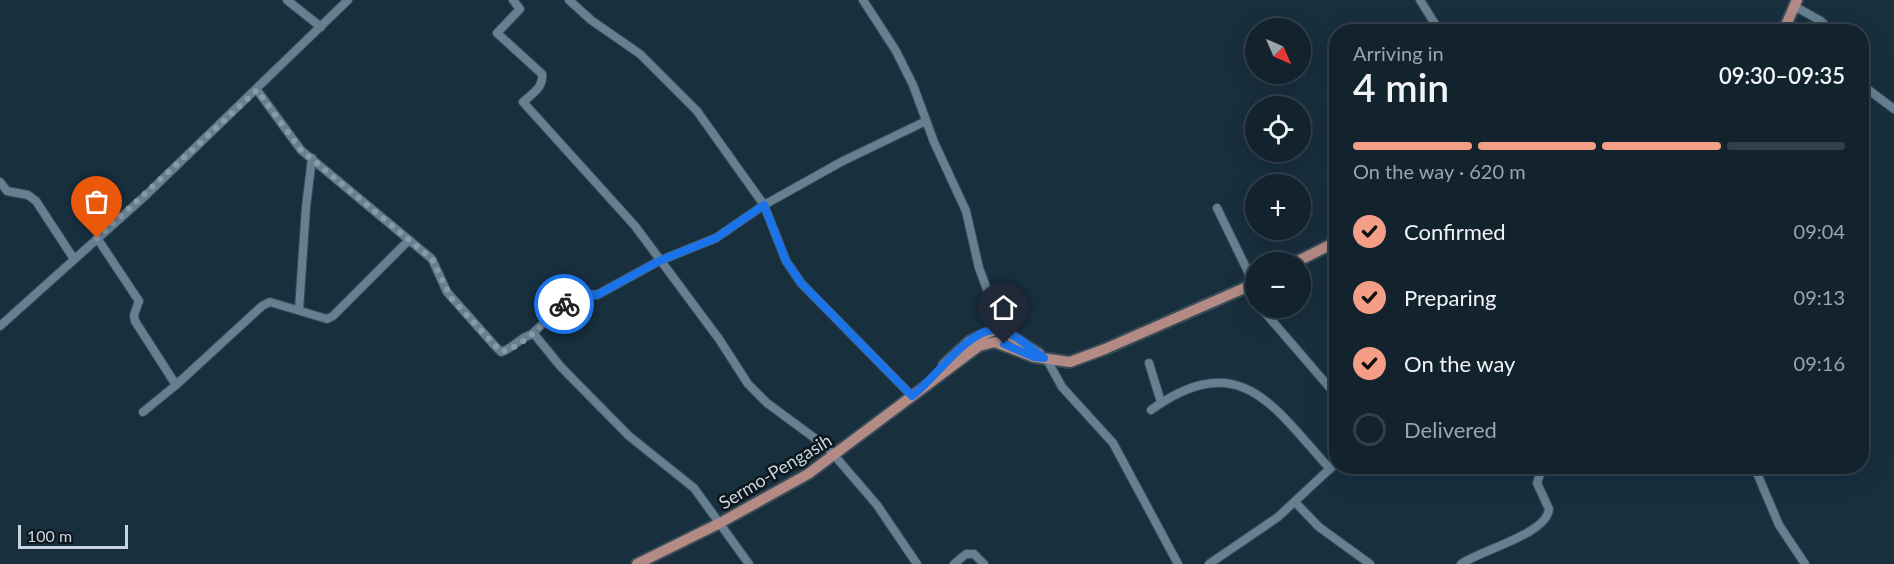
<!DOCTYPE html>
<meta charset="utf-8">
<style>
:root{--surface:#12232e;--page:#1f2f3a;--text:#f1f3f6;--muted:#9ca4aa;--line:#31404a;--accent:#f49e87}
body{margin:0;font-family:Lato,sans-serif;background:var(--page);color:var(--text);height:100vh;display:flex;flex-direction:column;font-size:22px;white-space:nowrap}
*{box-sizing:border-box;margin:0}
p{font-size:20px;color:var(--muted)}
.icon{flex:none;width:33px;height:33px;fill:none;stroke:currentColor;stroke-width:2;stroke-linecap:round;stroke-linejoin:round}
.map{position:relative;flex:1;overflow:hidden}
.drawer{position:absolute;left:1329px;top:24px;width:540px;height:450px;display:flex;flex-direction:column;background:var(--surface);border-radius:24px;box-shadow:0 6px 24px #0002,0 0 0 2px var(--line)}
.drawer>*{flex:none}
.needle{width:39px;rotate:135deg}
.buttons{position:absolute;left:1245px;top:18px;display:grid;gap:12px}
.buttons a{display:grid;place-items:center;width:66px;height:66px;border-radius:50%;background:var(--surface);box-shadow:0 6px 24px #0002,0 0 0 2px var(--line);font-size:30px}
.scale{position:absolute;left:18px;bottom:15px;width:110px;box-sizing:border-box;padding-left:6px;border:3px solid #c8d5df;border-top:0;font-size:16px;line-height:21px;white-space:nowrap;color:#c8d5df;-webkit-text-stroke:4px #0c161c;paint-order:stroke}
.pin{position:absolute;display:grid;place-items:center;width:51px;height:51px;color:#fff;margin:-62px -26px;border-radius:50% 50% 50% 0;rotate:-45deg;box-shadow:0 0 6px #0007}
.pin .icon{rotate:45deg}
.courier{position:absolute;display:grid;place-items:center;width:60px;height:60px;margin:-30px;border:4px solid #1a73e8;border-radius:50%;background:#fff;color:#222;box-shadow:0 2px 8px #0007}
.summary em{font-style:normal;font-weight:600}
.summary div{display:flex;flex-direction:column-reverse}
.summary{display:flex;align-items:center;justify-content:space-between;height:102px;padding:0 24px}
h1{font-size:39px;font-weight:600;line-height:45px}
.bar{display:grid;grid-template-columns:repeat(4,1fr);gap:9px 6px;align-content:center;height:72px;padding:0 24px}
.bar i{height:8px;border-radius:4px;background:var(--line)}
.bar .selected{background:var(--accent)}
.bar p{grid-column:span 4}
ol{padding:0 24px;list-style:none}
li{display:flex;align-items:center;gap:18px;height:66px}
li p{margin-inline-start:auto}
li .icon{padding:6px;border-radius:50%;background:var(--accent);color:#111;stroke-width:4}
li:last-child{color:var(--muted)}
li i{width:33px;height:33px;border:3px solid var(--line);border-radius:50%}
.map>svg:first-child{display:block}
.lines{fill:none;stroke-linecap:round;stroke-linejoin:round}
.minor-casing{stroke:#394c58;stroke-width:10}
.major-casing{stroke:#394c58;stroke-width:14}
.minor{stroke:#668091;stroke-width:8}
.major{stroke:#b38b84;stroke-width:10}
.done{stroke:#8a9ba7;stroke-width:6;stroke-dasharray:0 10.8}
.route{stroke:#1a73e8;stroke-width:8}
.labels{text-anchor:middle;dominant-baseline:central;stroke-width:5;stroke-linejoin:round;paint-order:stroke}
.street-label{font-size:18px;fill:#c8d5df;stroke:#0c161c}
</style>
<div class="map">
<svg width="1894" height="564" viewBox="0 0 1894 564">
<rect width="100%" height="100%" fill="#182f3e"/>
<g class="lines">
<!-- minor casing -->
<g class="minor-casing">
<g id="minor">
<polyline points="287,0 321,27"/>
<path d="M513,0L520,9L497,33L542,74C544,87 532,94 523,102L635,226L719,339L748,384L767,403L828,448L877,505L917,564"/>
<polyline points="569,0 591,20 640,54 697,111 764,205 786,261 801,283 912,396"/>
<polyline points="863,0 896,51 913,85 934,142 966,211 979,268 1003,332"/>
<polyline points="1420,0 1440,32"/>
<polyline points="1794,6 1821,21 1832,32"/>
<polyline points="1862,85 1894,109"/>
<path d="M257,90L301,150L432,259L447,292L495,346L501,352C513,349 522,335 534,334L561,367L629,436L694,488L749,564"/>
<polyline points="0,182 7,191 28,195 36,201 74,259"/>
<polyline points="1217,208 1254,284"/>
<polyline points="97,238 139,301 134,315 135,321 176,385 262,306 270,302 327,319 333,316 409,240"/>
<polyline points="1247,288 1256,300"/>
<polyline points="1261,308 1336,395"/>
<polyline points="299,310 306,207 312,158"/>
<polyline points="0,326 145,196 348,0"/>
<polyline points="533,333 575,293 597,295 659,261 716,238 764,205 841,162 926,121"/>
<polyline points="1046,358 1062,387 1113,443 1178,564"/>
<polyline points="1149,363 1161,402"/>
<path d="M1151,410C1240,346 1274,407 1330,469"/>
<polyline points="143,412 176,385"/>
<polyline points="1754,466 1779,525 1805,564"/>
<polyline points="1295,502 1319,527 1370,564"/>
<polyline points="954,564 966,554 974,554 984,564"/>
<polyline points="1209,564 1278,517 1336,463"/>
<path d="M1461,564C1481,550 1547,534 1549,509L1537,483L1543,466"/>
</g>
</g>
<!-- major casing -->
<g class="major-casing">
<g id="major">
<polyline points="1783,32 1797,0"/>
<polyline points="1296,262 1336,242"/>
<polyline points="944,365 970,341 995,330 1009,335 1039,354"/>
<polyline points="637,564 720,523 808,474 979,346 995,342 1034,357 1070,362 1105,349 1256,283"/>
</g>
</g>
<!-- minor -->
<use href="#minor" class="minor"/>
<!-- major -->
<use href="#major" class="major"/>
</g>
<g class="lines">
<!-- done -->
<path class="done" d="M97,238L257,90L301,150L432,259L451,298L501,352C525,346 546,320 564,304"/>
<!-- route -->
<path class="route" d="M564,304L575,293L597,295L659,261L716,238L764,205L786,261L801,283L912,396C934,380 967,330 995,330C1012,331 1031,348 1044,358L1034,357L1004,344"/>
</g>
<g class="labels">
<!-- street labels -->
<g class="street-label">
<text transform="translate(775 471) rotate(-31)">Sermo-Pengasih</text>
</g>
</g>
</svg>
<div class="buttons">
<a><svg class="needle" viewBox="-14 -14 28 28"><path d="M0-13l5 13h-10z" fill="#e53935"/><path d="M0 13l5-13h-10z" fill="#9ca4aa"/></svg></a>
<a><svg class="icon" aria-label="locate" viewBox="0 0 24 24"><circle cx="12" cy="12" r="6"/><path d="M12 2v4M12 18v4M2 12h4M18 12h4"/></svg></a>
<a>+</a>
<a>−</a>
</div>
<div class="scale">100 m</div>
<div class="pin" style="left:97px;top:238px;background:#ea580c"><svg class="icon" aria-label="bag" viewBox="0 0 24 24"><path d="M5 8h14l-1 12H6zM9 8a3 3 0 0 1 6 0"/></svg></div>
<div class="pin" style="left:1004px;top:344px;background:#1f2937"><svg class="icon" aria-label="home" viewBox="0 0 24 24"><path d="M3 11l9-7 9 7M6 9v11h12V9"/></svg></div>
<div class="courier" style="left:564px;top:304px"><svg class="icon" aria-label="bike" viewBox="0 0 24 24"><circle cx="6" cy="16" r="4"/><circle cx="18" cy="16" r="4"/><path d="M6 16l4-8h5l3 8M10 8l3 8H6M13 5h3"/></svg></div>
<section class="drawer">
<div class="summary"><div><h1>4 min</h1><p>Arriving in</p></div><em>09:30–09:35</em></div>
<div class="bar"><i class="selected"></i><i class="selected"></i><i class="selected"></i><i></i><p>On the way · 620 m</p></div>
<ol>
<li><svg class="icon" aria-label="check" viewBox="0 0 24 24"><path d="M5 12l5 5 9-10"/></svg>Confirmed<p>09:04</p></li>
<li><svg class="icon" aria-label="check" viewBox="0 0 24 24"><path d="M5 12l5 5 9-10"/></svg>Preparing<p>09:13</p></li>
<li><svg class="icon" aria-label="check" viewBox="0 0 24 24"><path d="M5 12l5 5 9-10"/></svg>On the way<p>09:16</p></li>
<li><i></i>Delivered</li>
</ol>
</section>
</div>
